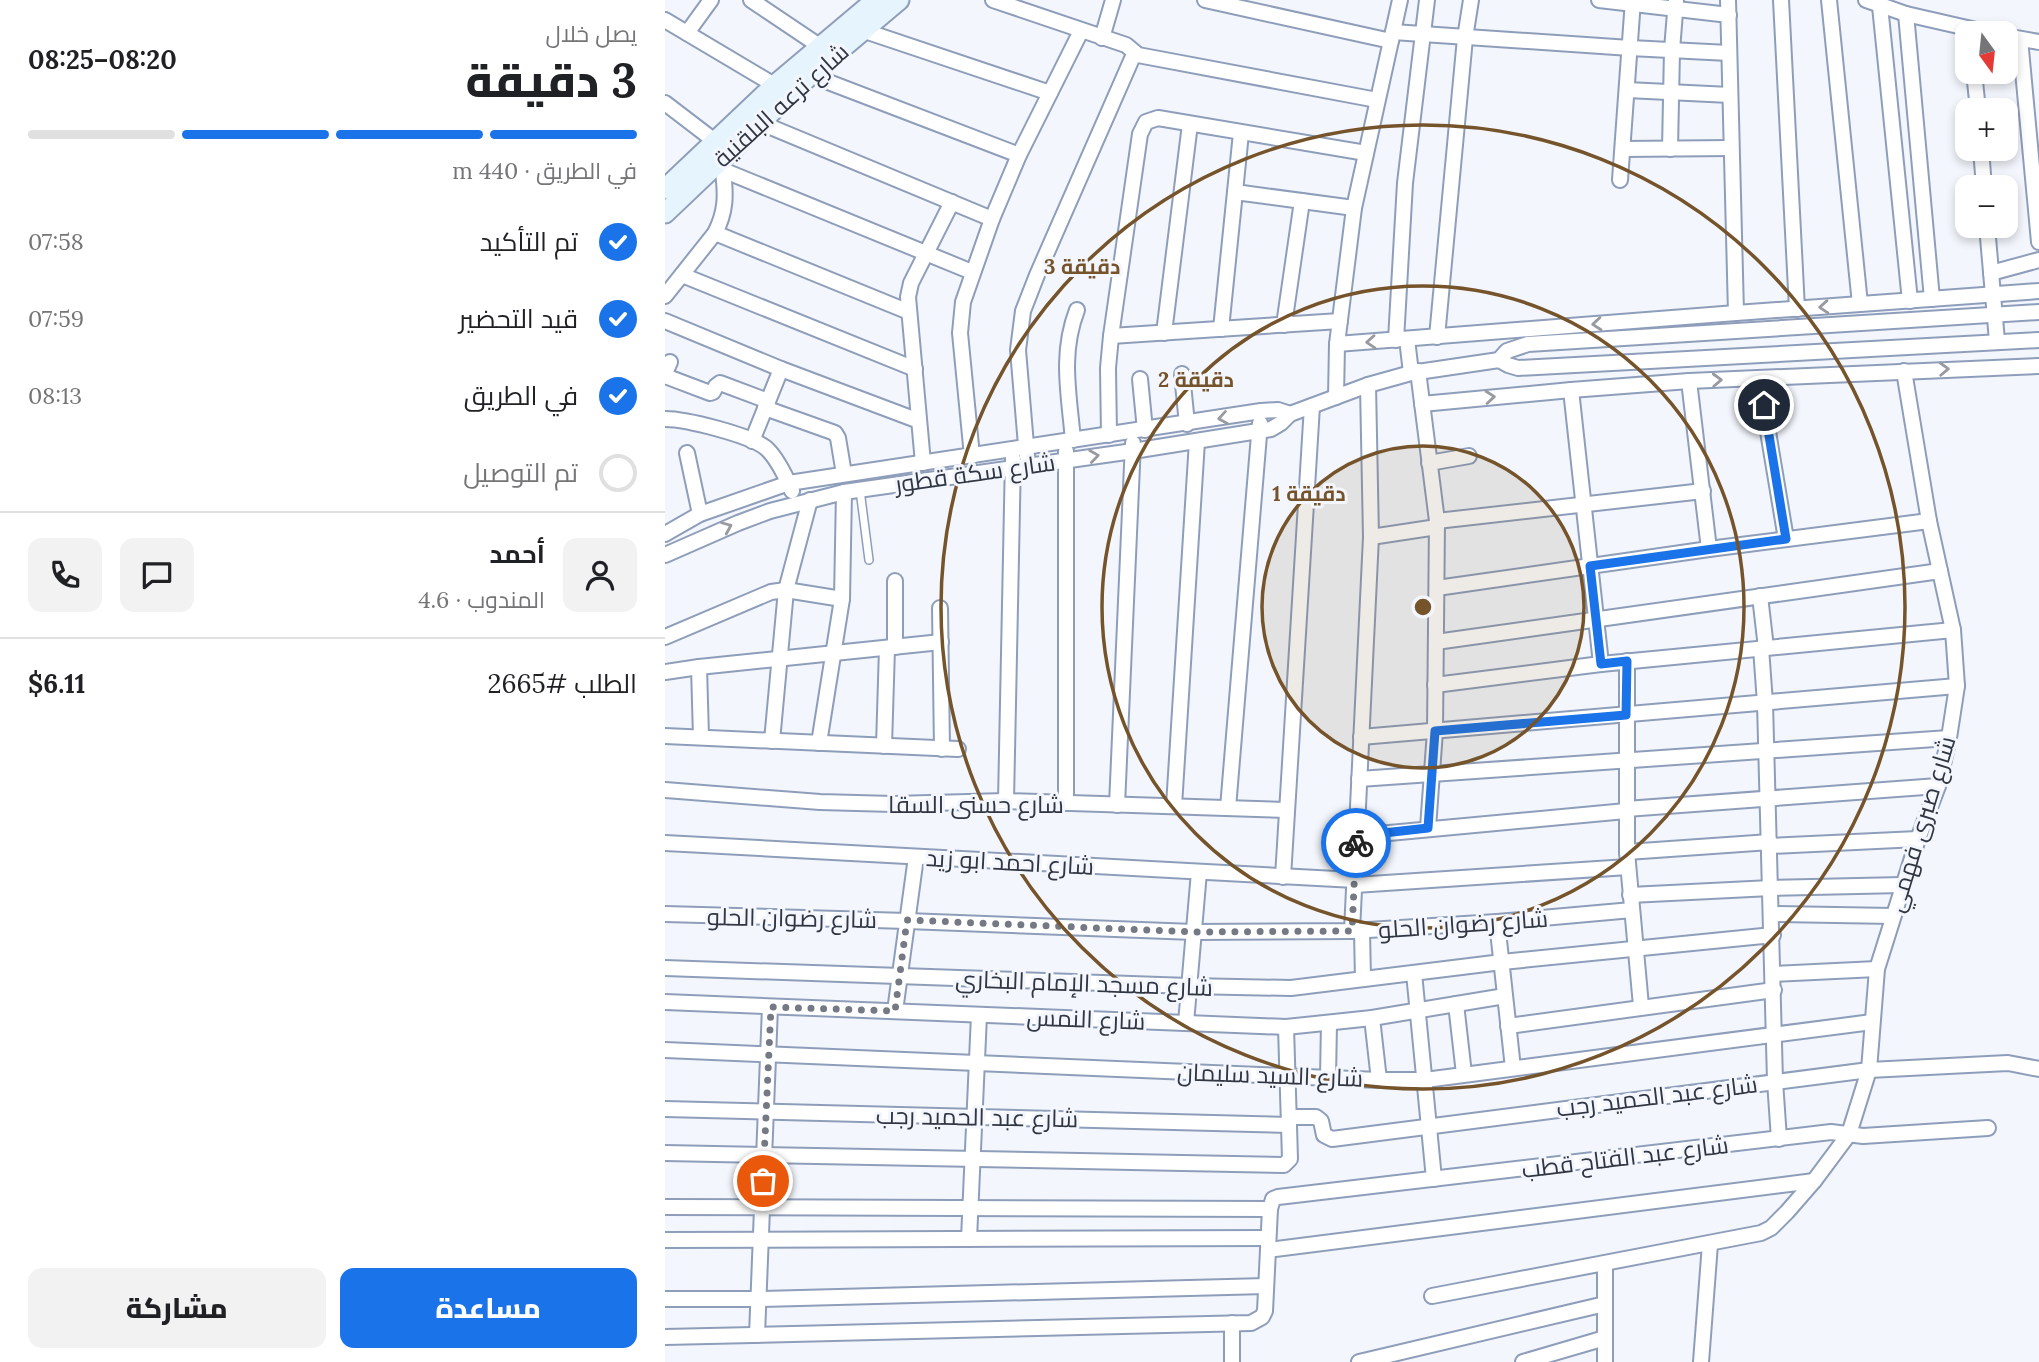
<!DOCTYPE html>
<html lang="ar">
<meta charset="utf-8">
<style>
:root{--surface:#fff;--page:#f2f2f2;--text:#202124;--muted:#757577;--line:#e0e0e0;--accent:#1a73e8}
body{margin:0;font-family:Lora,Cairo,serif;background:var(--page);color:var(--text);direction:rtl;height:100vh;display:flex;flex-direction:column;font-size:26px;white-space:nowrap}
*{box-sizing:border-box;margin:0}
p{font-size:23px;color:var(--muted)}
.icon{flex:none;width:38px;height:38px;fill:none;stroke:currentColor;stroke-width:2;stroke-linecap:round;stroke-linejoin:round}
.map{position:relative;flex:1;overflow:hidden;direction:ltr}
.side{display:flex;flex-direction:column;background:var(--surface);width:665px}
.side>*{flex:none}
.needle{width:46px;rotate:165deg}
.buttons{position:absolute;left:1290px;top:21px;display:grid;gap:14px}
.buttons a{display:grid;place-items:center;width:63px;height:63px;border-radius:14px;background:var(--surface);box-shadow:0 4px 10px #0003;font-size:35px}
.pin{position:absolute;display:grid;place-items:center;width:60px;height:60px;color:#fff;margin:-30px;border:4px solid #fff;border-radius:50%;box-shadow:0 2px 7px #0007}
.courier{position:absolute;display:grid;place-items:center;width:70px;height:70px;margin:-35px;border:5px solid #1a73e8;border-radius:50%;background:#fff;color:#222;box-shadow:0 2px 9px #0007}
.headline em{font-style:normal;font-weight:800}
.headline div{display:flex;flex-direction:column-reverse}
.headline{display:flex;align-items:center;justify-content:space-between;height:119px;padding:0 28px}
h1{font-size:46px;font-weight:800;line-height:52px}
.bar{display:grid;grid-template-columns:repeat(4,1fr);gap:10px 7px;align-content:center;height:84px;padding:0 28px}
.bar i{height:9px;border-radius:5px;background:var(--line)}
.bar .current{background:var(--accent)}
.bar p{grid-column:span 4}
.line{display:flex;align-items:center;gap:18px;padding:0 28px;border-top:2px solid var(--line)}
.line div{flex:1}
.round{display:grid;place-items:center;flex:none;width:74px;height:74px;border-radius:14px;background:var(--page)}
ol{padding:0 28px;list-style:none}
li{display:flex;align-items:center;gap:21px;height:77px}
li p{margin-inline-start:auto}
li .icon{padding:7px;border-radius:50%;background:var(--accent);color:#fff;stroke-width:4}
li:last-child{color:var(--muted)}
li i{width:38px;height:38px;border:4px solid var(--line);border-radius:50%}
.primary-button{display:flex;gap:14px;margin-top:auto;padding:14px 28px}
.primary-button a{flex:1;height:80px;border-radius:14px;background:var(--accent);color:#fff;font-size:28px;font-weight:800;line-height:80px;text-align:center}
.primary-button a+a{background:var(--page);color:var(--text)}
main{display:flex;flex:1;min-height:0}
.map>svg:first-child{display:block}
.lines{fill:none;stroke-linecap:round;stroke-linejoin:round}
.lane-casing{stroke:#8e9eba;stroke-width:10}
.street-casing{stroke:#8e9eba;stroke-width:18}
.secondary-casing{stroke:#8e9eba;stroke-width:23}
.lane{stroke:#fff;stroke-width:7}
.street{stroke:#fff;stroke-width:14}
.secondary{stroke:#e6f5fd;stroke-width:19}
.oneway{stroke:#989aa0}
.done{stroke:#747983;stroke-width:7;stroke-dasharray:0 12.6}
.route{stroke:#1a73e8;stroke-width:9}
.ring{fill:none;stroke:#76542b;stroke-width:3.5}
.labels{text-anchor:middle;dominant-baseline:central;stroke-width:6;stroke-linejoin:round;paint-order:stroke}
.street-label{font-size:24px;fill:#303642;stroke:#f3f6fc}
.centre{fill:#76542b;stroke:#f3f6fc;stroke-width:3.5}
.ring-label{font-size:21px;text-anchor:middle;font-weight:bold;fill:#76542b;stroke:#f3f6fc;stroke-width:6;stroke-linejoin:round;paint-order:stroke}
</style>
<main>
<div class="map">
<svg width="1374" height="1362" viewBox="0 0 1374 1362">
<rect width="100%" height="100%" fill="#f3f6fc"/>
<g class="lines">
<!-- lane casing -->
<g class="lane-casing">
<polyline id="lane" points="195,490 204,560"/>
</g>
<!-- street casing -->
<g class="street-casing">
<g id="street">
<polyline points="86,0 156,47"/>
<polyline points="328,0 461,45 473,55 712,100"/>
<polyline points="540,0 726,41"/>
<polyline points="934,0 1064,15"/>
<polyline points="1063,0 1071,313"/>
<polyline points="1116,0 1132,309"/>
<polyline points="1164,0 1195,304"/>
<polyline points="1201,0 1241,14 1324,33"/>
<polyline points="1215,6 1245,301"/>
<polyline points="1241,14 1267,299"/>
<polyline points="0,20 116,89"/>
<polyline points="191,28 385,93"/>
<polyline points="728,32 965,48 1064,53"/>
<polyline points="22,33 46,0"/>
<polyline points="1340,36 1374,42"/>
<polyline points="437,38 448,0"/>
<polyline points="1355,39 1374,242"/>
<polyline points="1309,72 1313,110"/>
<polyline points="145,75 354,155"/>
<polyline points="962,90 1065,95"/>
<polyline points="0,103 51,142"/>
<polyline points="96,123 327,219"/>
<polyline points="958,149 1066,148"/>
<polyline points="1005,149 1007,50 1011,0"/>
<polyline points="1316,149 1319,187"/>
<polyline points="43,164 307,272"/>
<polyline points="955,180 968,0"/>
<polyline points="570,192 689,208"/>
<polyline points="1322,226 1332,341"/>
<polyline points="50,233 244,312"/>
<polyline points="1326,273 1374,260"/>
<polyline points="17,275 250,369"/>
<path d="M0,296L50,233C61,212 61,195 58,172"/>
<polyline points="0,321 116,369 254,421"/>
<polyline points="619,325 637,201"/>
<polyline points="556,329 576,133"/>
<polyline points="499,333 525,124"/>
<polyline points="446,336 675,321"/>
<polyline points="772,337 800,38 806,0"/>
<polyline points="742,339 746,373"/>
<polyline points="731,340 740,183 762,0"/>
<polyline points="672,344 1071,313 1374,291"/>
<polyline points="834,360 842,351 863,344 1374,312"/>
<polyline points="753,371 772,521 770,731 763,828"/>
<polyline points="0,373 5,362"/>
<polyline points="517,374 522,424"/>
<polyline points="0,376 45,393 48,392 51,386 55,383 103,401"/>
<polyline points="1094,378 1121,539"/>
<polyline points="475,379 480,430"/>
<polyline points="1024,381 1044,549"/>
<polyline points="906,390 936,664"/>
<polyline points="671,397 672,344 689,208 735,0"/>
<polyline points="757,404 906,390 1024,381 1374,366"/>
<polyline points="100,408 170,433 173,438 179,474"/>
<path d="M0,419C21,419 85,435 101,448C112,458 121,477 127,491"/>
<polyline points="444,435 443,368 446,336 475,134 481,122 493,118 701,153"/>
<path d="M408,440C404,394 395,354 412,310"/>
<polyline points="87,441 116,369"/>
<polyline points="401,451 401,803"/>
<polyline points="22,453 35,514"/>
<polyline points="307,456 295,333 298,302 327,219 354,155 416,31"/>
<polyline points="362,457 353,350 358,311 372,275 469,54"/>
<polyline points="258,463 243,297 246,283 287,202"/>
<polyline points="764,463 804,456"/>
<polyline points="772,521 1038,491"/>
<polyline points="0,534 35,514 124,483 596,411 613,410 625,414"/>
<polyline points="706,537 772,527"/>
<polyline points="0,555 73,523 105,511 179,492 468,451 606,429 616,423 625,414 703,385 746,373 834,360 843,365 853,368 1374,340"/>
<polyline points="230,581 230,647"/>
<polyline points="772,588 1044,549 1264,521"/>
<polyline points="1095,596 1101,648"/>
<polyline points="275,608 277,749"/>
<polyline points="0,637 106,592 121,590 177,599"/>
<polyline points="771,642 1275,571"/>
<polyline points="1096,648 1100,703 1110,1081 1114,1139"/>
<polyline points="962,661 962,852 976,1006"/>
<polyline points="34,667 36,737"/>
<polyline points="0,672 34,667 276,642"/>
<polyline points="770,685 936,664 1288,630"/>
<polyline points="0,736 293,749"/>
<polyline points="696,737 1292,686"/>
<polyline points="107,741 121,590 145,500"/>
<polyline points="154,743 177,599 179,492"/>
<polyline points="219,746 222,648"/>
<polyline points="694,779 1284,738"/>
<polyline points="0,790 155,802 228,804 341,801 622,810"/>
<polyline points="341,801 348,458"/>
<polyline points="452,805 468,443"/>
<polyline points="509,806 532,441"/>
<polyline points="563,808 595,423"/>
<polyline points="961,809 1273,786"/>
<polyline points="692,836 961,811"/>
<polyline points="0,843 690,880"/>
<polyline points="1105,846 1253,839"/>
<polyline points="962,852 1105,842"/>
<polyline points="618,877 647,406"/>
<polyline points="690,885 963,867"/>
<polyline points="965,895 1106,888 1238,885"/>
<polyline points="0,914 242,921 529,932 687,931 832,922 967,910"/>
<polyline points="1107,914 1228,916"/>
<polyline points="832,922 848,1068"/>
<polyline points="687,931 706,537 703,385"/>
<polyline points="697,931 698,979"/>
<polyline points="0,968 524,986 626,988 837,962 1108,935"/>
<polyline points="749,973 769,1179"/>
<polyline points="1108,974 1212,969"/>
<polyline points="0,1002 621,1027 707,1018 840,996"/>
<polyline points="791,1004 799,1074"/>
<polyline points="230,1011 251,857"/>
<polyline points="707,1018 714,1080"/>
<polyline points="521,1023 534,872"/>
<polyline points="843,1026 1109,990"/>
<polyline points="0,1050 714,1080 760,1080 1207,1022"/>
<polyline points="663,1077 664,1023"/>
<polyline points="0,1109 624,1125"/>
<polyline points="624,1117 651,1117 656,1121 659,1135 667,1139 1204,1070 1343,1063 1374,1069"/>
<polyline points="0,1153 619,1165 625,1159 621,1027"/>
<polyline points="0,1207 605,1209"/>
<polyline points="304,1239 314,1015"/>
<polyline points="0,1240 603,1238"/>
<polyline points="603,1250 1149,1181"/>
<polyline points="767,1296 1096,1233 1106,1228 1122,1212 1149,1181 1184,1134 1204,1070 1212,969 1253,839 1273,786 1284,738 1292,686 1288,630 1264,521 1239,371"/>
<polyline points="0,1299 93,1299 601,1286"/>
<polyline points="567,1323 567,1362"/>
<polyline points="92,1335 105,1007"/>
<polyline points="0,1337 586,1323 597,1317 600,1311 605,1209 608,1199 613,1197 1166,1132 1198,1136 1323,1128"/>
<polyline points="694,1362 940,1304"/>
<polyline points="858,1362 940,1338"/>
<polyline points="940,1362 940,1264"/>
<polyline points="1036,1362 1045,1244"/>
</g>
</g>
<!-- secondary casing -->
<g class="secondary-casing">
<g id="secondary">
<polyline points="0,189 110,85 211,0"/>
<polyline points="0,213 145,75 234,0"/>
</g>
</g>
<!-- lane -->
<use href="#lane" class="lane"/>
<!-- street -->
<use href="#street" class="street"/>
<!-- secondary -->
<use href="#secondary" class="secondary"/>
</g>
<!-- one-way arrows -->
<defs><path id="oneway-chevron" d="M-2-3.5L2.5 0L-2 3.5" fill="none" stroke-width="1.6" stroke-linecap="round" stroke-linejoin="round" transform="scale(1.75)"/></defs>
<g class="oneway">
<use href="#oneway-chevron" transform="translate(1159 307) rotate(176)"/>
<use href="#oneway-chevron" transform="translate(932 324) rotate(175)"/>
<use href="#oneway-chevron" transform="translate(706 342) rotate(176)"/>
<use href="#oneway-chevron" transform="translate(1279 369) rotate(-2)"/>
<use href="#oneway-chevron" transform="translate(1052 380) rotate(-2)"/>
<use href="#oneway-chevron" transform="translate(825 397) rotate(-5)"/>
<use href="#oneway-chevron" transform="translate(558 418) rotate(171)"/>
<use href="#oneway-chevron" transform="translate(429 456) rotate(-8)"/>
<use href="#oneway-chevron" transform="translate(62 527) rotate(-23)"/>
</g>
<g class="lines">
<!-- done -->
<polyline class="done" points="98,1181 106,1007 230,1011 242,920 529,932 687,931 691,843"/>
<!-- route -->
<polyline class="route" points="691,843 692,836 763,828 770,731 961,715 962,661 936,664 925,566 1121,539 1099,405"/>
</g>
<!-- distance rings -->
<circle cx="758" cy="607" r="161" fill="#76542b" fill-opacity=".12"/>
<g class="ring">
<circle cx="758" cy="607" r="161"/>
<circle cx="758" cy="607" r="321"/>
<circle cx="758" cy="607" r="482"/>
</g>
<g class="labels">
<!-- street labels -->
<g class="street-label">
<text transform="translate(116 105) rotate(-42)">شارع ترعه البلقنية</text>
<text transform="translate(310 473) rotate(-8)">شارع سكة قطور</text>
<text x="311" y="804">شارع حسنى السقا</text>
<text transform="translate(1256 824) rotate(-73)">شارع صبرى فهمي</text>
<text transform="translate(345 862) rotate(3)">شارع احمد ابو زيد</text>
<text transform="translate(127 918) rotate(1)">شارع رضوان الحلو</text>
<text transform="translate(798 924) rotate(-4)">شارع رضوان الحلو</text>
<text transform="translate(419 983) rotate(2)">شارع مسجد الإمام البخاري</text>
<text transform="translate(421 1019) rotate(2)">شارع النمس</text>
<text transform="translate(605 1075) rotate(2)">شارع السيد سليمان</text>
<text transform="translate(992 1096) rotate(-7)">شارع عبد الحميد رجب</text>
<text transform="translate(312 1117) rotate(1)">شارع عبد الحميد رجب</text>
<text transform="translate(960 1157) rotate(-7)">شارع عبد الفتاح قطب</text>
</g>
</g>
<circle cx="758" cy="607" r="10" class="centre"/>
<g class="ring-label">
<text x="417" y="274">3 دقيقة</text>
<text x="531" y="387">2 دقيقة</text>
<text x="644" y="501">1 دقيقة</text>
</g>
</svg>
<div class="buttons">
<a><svg class="needle" viewBox="-14 -14 28 28"><path d="M0-13l5 13h-10z" fill="#e53935"/><path d="M0 13l5-13h-10z" fill="#757577"/></svg></a>
<a>+</a>
<a>−</a>
</div>
<div class="pin" style="left:98px;top:1181px;background:#ea580c"><svg class="icon" aria-label="bag" viewBox="0 0 24 24"><path d="M5 8h14l-1 12H6zM9 8a3 3 0 0 1 6 0"/></svg></div>
<div class="pin" style="left:1099px;top:405px;background:#1f2937"><svg class="icon" aria-label="home" viewBox="0 0 24 24"><path d="M3 11l9-7 9 7M6 9v11h12V9"/></svg></div>
<div class="courier" style="left:691px;top:843px"><svg class="icon" aria-label="bike" viewBox="0 0 24 24"><circle cx="6" cy="16" r="4"/><circle cx="18" cy="16" r="4"/><path d="M6 16l4-8h5l3 8M10 8l3 8H6M13 5h3"/></svg></div>
</div>
<section class="side">
<div class="headline"><div><h1>3 دقيقة</h1><p>يصل خلال</p></div><em>08:20–08:25</em></div>
<div class="bar"><i class="current"></i><i class="current"></i><i class="current"></i><i></i><p>في الطريق · 440 m</p></div>
<ol>
<li><svg class="icon" aria-label="check" viewBox="0 0 24 24"><path d="M5 12l5 5 9-10"/></svg>تم التأكيد<p>07:58</p></li>
<li><svg class="icon" aria-label="check" viewBox="0 0 24 24"><path d="M5 12l5 5 9-10"/></svg>قيد التحضير<p>07:59</p></li>
<li><svg class="icon" aria-label="check" viewBox="0 0 24 24"><path d="M5 12l5 5 9-10"/></svg>في الطريق<p>08:13</p></li>
<li><i></i>تم التوصيل</li>
</ol>
<div class="line" style="height:126px"><a class="round"><svg class="icon" aria-label="person" viewBox="0 0 24 24"><circle cx="12" cy="8" r="4"/><path d="M4 21q1-7 8-7t8 7"/></svg></a><div><b>أحمد</b><p>المندوب · 4.6</p></div><a class="round"><svg class="icon" aria-label="chat" viewBox="0 0 24 24"><path d="M4 5h16v11H9l-5 4z"/></svg></a><a class="round"><svg class="icon" aria-label="phone" viewBox="0 0 24 24"><path d="M5 4h4l2 5-3 2q2 4 5 5l2-3 5 2v4C11 20 4 13 5 4z"/></svg></a></div>
<div class="line" style="height:91px"><div>الطلب #2665</div><b>$6.11</b></div>
<div class="primary-button"><a>مساعدة</a><a>مشاركة</a></div>
</section>
</main>
